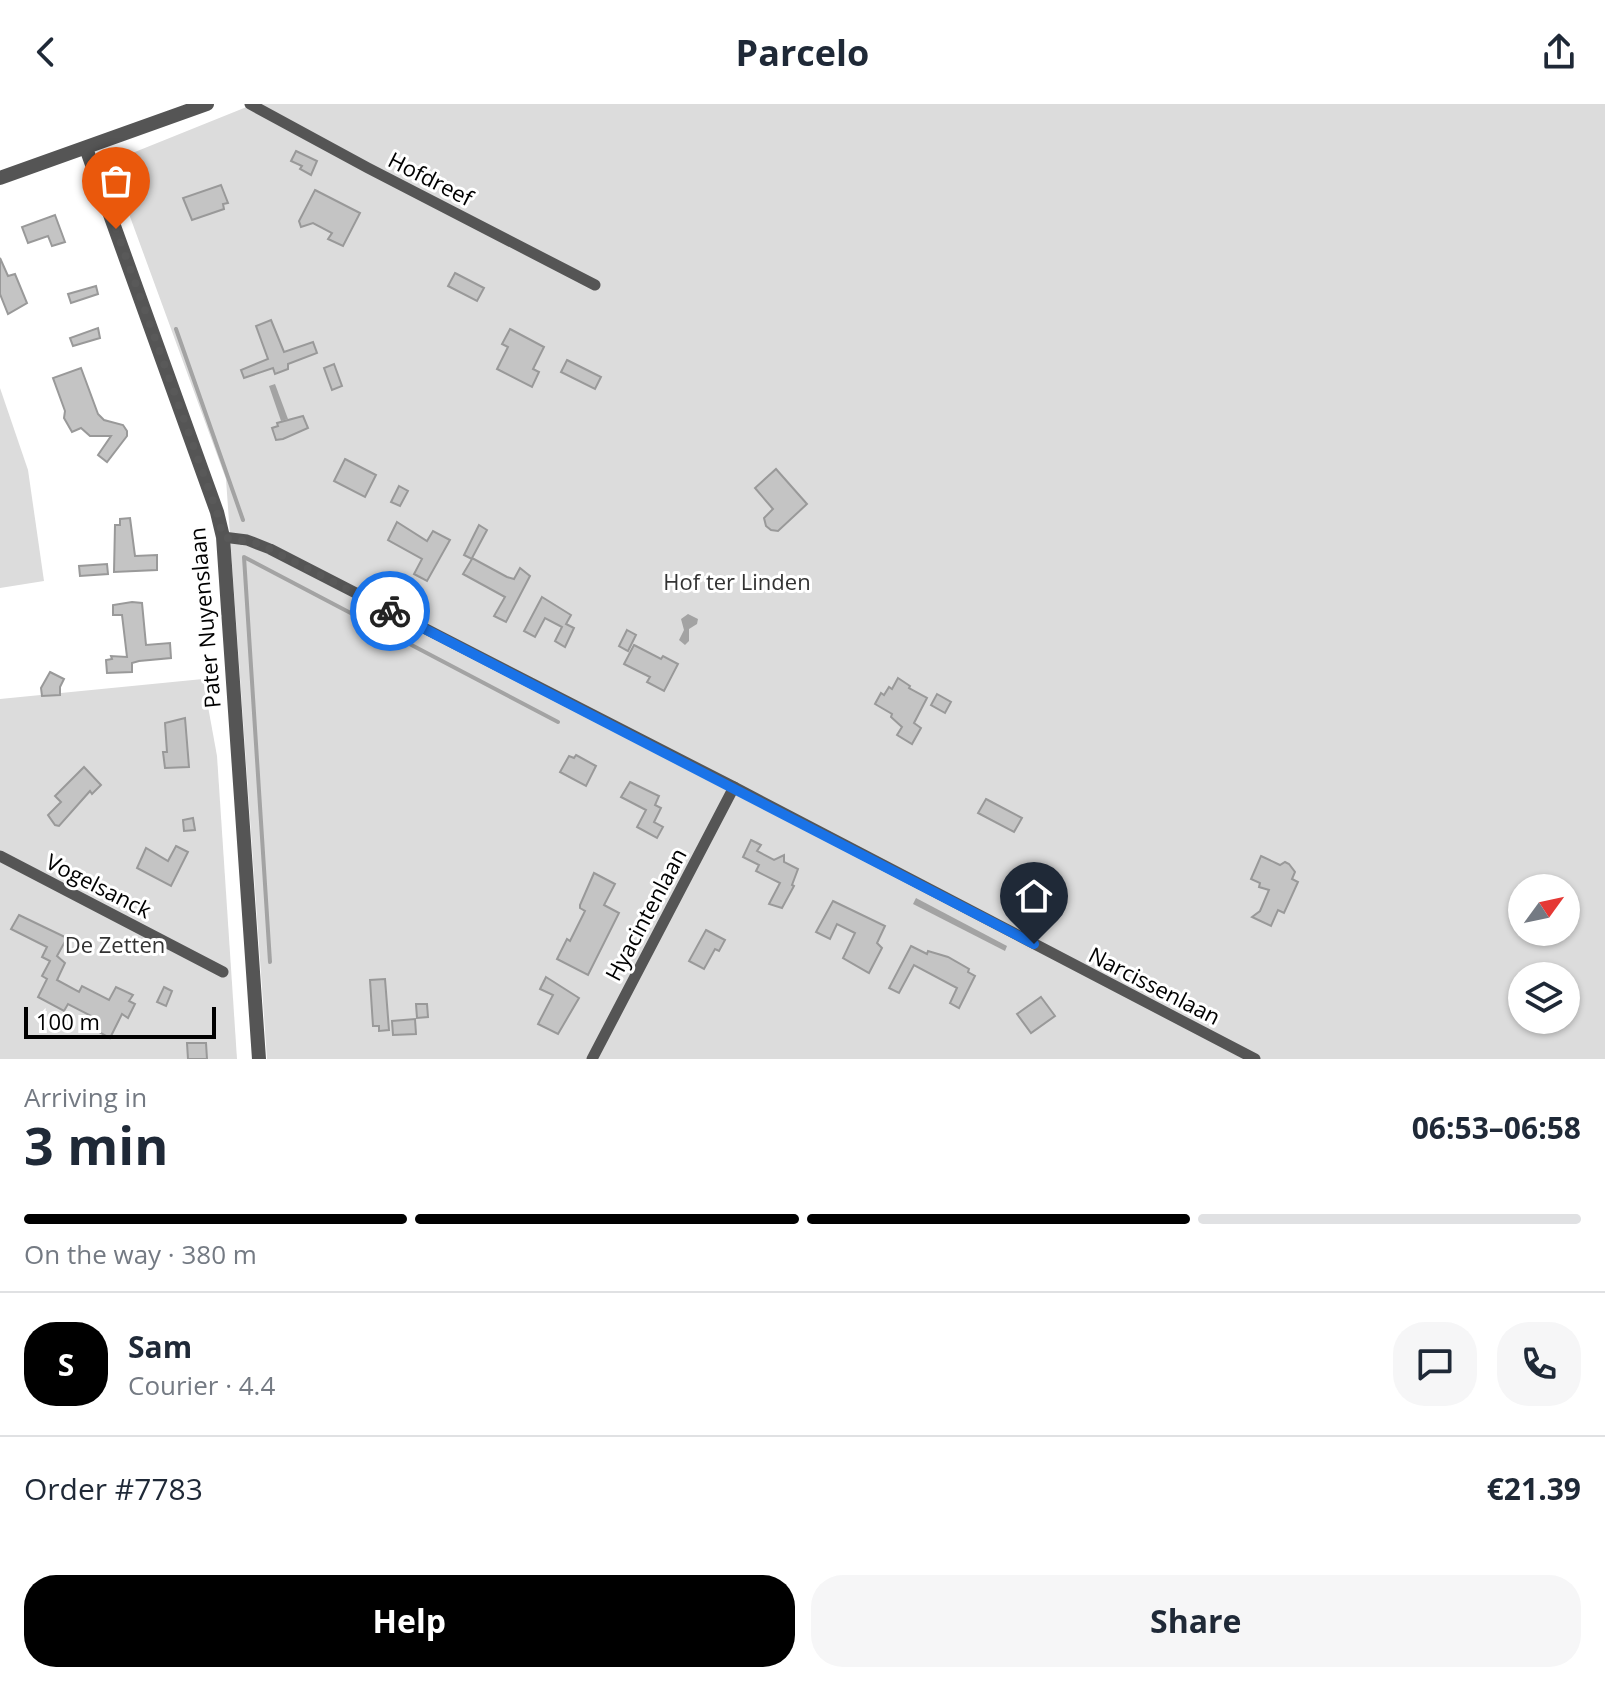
<!DOCTYPE html>
<meta charset="utf-8">
<style>
:root{--surface:#fff;--page:#f6f6f7;--text:#1f2937;--muted:#747a83;--line:#e0e1e3;--accent:#000}
body{margin:0;font-family:"Open Sans",sans-serif;background:var(--page);color:var(--text);height:100vh;display:flex;flex-direction:column;font-size:30px;white-space:nowrap}
*{box-sizing:border-box;margin:0}
p{font-size:26px;color:var(--muted)}
.icon{flex:none;width:44px;height:44px;fill:none;stroke:currentColor;stroke-width:2;stroke-linecap:round;stroke-linejoin:round}
.map{position:relative;height:955px;overflow:hidden}
.sheet{display:flex;flex-direction:column;background:var(--surface);flex:1}
.sheet>*{flex:none}
.needle{width:52px;rotate:57deg}
.controls{position:absolute;left:1508px;top:770px;display:grid;gap:16px}
.controls a{display:grid;place-items:center;width:72px;height:72px;border-radius:50%;background:var(--surface);box-shadow:0 2px 6px #0004;font-size:40px}
.scale{position:absolute;left:24px;bottom:20px;width:192px;box-sizing:border-box;padding-left:8px;border:4px solid #000;border-top:0;font-size:22px;line-height:28px;white-space:nowrap;color:#000;-webkit-text-stroke:6px #fff;paint-order:stroke}
.pin{position:absolute;display:grid;place-items:center;width:68px;height:68px;color:#fff;margin:-82px -34px;border-radius:50% 50% 50% 0;rotate:-45deg;box-shadow:0 0 8px #0007}
.pin .icon{rotate:45deg}
.courier{position:absolute;display:grid;place-items:center;width:80px;height:80px;margin:-40px;border:6px solid #1a73e8;border-radius:50%;background:#fff;color:#222;box-shadow:0 2px 10px #0007}
.head em{font-style:normal;font-weight:700}
.head div{display:flex;flex-direction:column-reverse}
.head{display:flex;align-items:center;justify-content:space-between;height:136px;padding:0 24px}
h1{font-size:52px;font-weight:700;line-height:60px}
.bar{display:grid;grid-template-columns:repeat(4,1fr);gap:12px 8px;align-content:center;height:96px;padding:0 24px}
.bar i{height:10px;border-radius:6px;background:var(--line)}
.bar .active{background:var(--accent)}
.bar p{grid-column:span 4}
.line{display:flex;align-items:center;gap:20px;padding:0 24px;border-top:2px solid var(--line)}
.line div{flex:1}
.round{display:grid;place-items:center;flex:none;width:84px;height:84px;border-radius:32px;background:var(--page)}
.cta{display:flex;gap:16px;margin-top:auto;padding:16px 24px}
.cta a{flex:1;height:92px;border-radius:32px;background:var(--accent);color:#fff;font-size:32px;font-weight:700;line-height:92px;text-align:center}
.cta a+a{background:var(--page);color:var(--text)}
header{display:flex;justify-content:space-between;align-items:center;height:104px;padding:0 24px;background:var(--surface);font-size:36px;font-weight:700}
.map>svg:first-child{display:block}
.green{fill:#dcdcdc;fill-rule:evenodd}
.water{fill:#a3a3a3}
.lines{fill:none;stroke-linecap:round;stroke-linejoin:round}
.stream{stroke:#a3a3a3;stroke-width:4}
.building{fill:#c4c4c4;stroke:#999;stroke-width:2}
.minor{stroke:#555;stroke-width:11}
.tertiary{stroke:#555;stroke-width:14}
.done{stroke:#595959;stroke-width:8;stroke-dasharray:0 14.4}
.route{stroke:#1a73e8;stroke-width:10}
.labels{text-anchor:middle;dominant-baseline:central;stroke-width:6;stroke-linejoin:round;paint-order:stroke}
.street-label{font-size:22px;fill:#000;stroke:#fff}
.park-label{font-size:22px;fill:#333;stroke:#fff}
</style>
<header><svg class="icon" aria-label="back" viewBox="0 0 24 24"><path d="M15 5l-7 7 7 7"/></svg>Parcelo<svg class="icon" aria-label="share" viewBox="0 0 24 24"><path d="M12 15V3M7 8l5-5 5 5M5 13v7h14v-7"/></svg></header>
<div class="map">
<svg width="1605" height="955" viewBox="0 0 1605 955">
<rect width="100%" height="100%" fill="#fff"/>
<!-- green -->
<g class="green">
<path d="M254,0H1605V955H267L226,375L110,58ZM1522,784H1566V828H1522ZM1522,872H1566V916H1522Z"/>
<polygon points="0,284 28,366 44,477 0,484"/>
<polygon points="203,575 217,652 237,955 0,955 0,595"/>
</g>
<!-- water -->
<g class="water">
<polygon points="275,280 288,315 281,317 269,282"/>
<polygon points="688,510 698,515 697,520 689,525 689,537 685,541 679,536 684,526 681,515"/>
<polygon points="916,794 1007,842 1005,847 913,800"/>
</g>
<g class="lines">
<!-- stream -->
<g class="stream">
<polyline points="176,225 243,416"/>
<polyline points="270,858 244,453 558,618"/>
</g>
</g>
<!-- building -->
<g class="building">
<polygon points="296,47 317,57 311,71 300,65 302,62 291,57"/>
<polygon points="221,81 228,99 223,100 224,105 192,116 183,94"/>
<polygon points="315,86 360,109 343,142 328,135 332,129 313,119 301,123 299,117"/>
<polygon points="55,111 65,138 52,142 48,132 28,139 22,123"/>
<polygon points="0,154 8,172 15,170 27,199 8,210 0,190"/>
<polygon points="455,169 484,184 477,197 448,182"/>
<polygon points="96,182 98,190 71,199 68,190"/>
<polygon points="271,216 284,248 313,238 317,249 288,260 288,265 275,270 273,264 244,274 241,266 268,255 256,222"/>
<polygon points="98,224 100,234 73,242 70,234"/>
<polygon points="510,225 544,243 533,265 539,268 532,283 497,265 508,243 502,240"/>
<polygon points="567,256 601,273 595,285 561,268"/>
<polygon points="334,260 342,282 332,286 324,264"/>
<polygon points="81,264 98,310 104,316 123,321 127,327 127,332 107,358 98,351 111,332 90,332 81,324 72,328 64,314 65,307 53,274"/>
<polygon points="303,312 308,324 283,335 276,336 272,324 278,322 277,319"/>
<polygon points="345,355 376,371 365,393 334,377"/>
<polygon points="776,365 807,400 778,427 771,426 766,422 764,414 773,405 755,384"/>
<polygon points="399,382 408,387 400,402 391,398"/>
<polygon points="130,414 135,452 157,451 157,466 114,468 115,421 120,421 120,415"/>
<polygon points="397,418 427,437 433,427 450,436 427,477 414,470 422,455 388,436"/>
<polygon points="479,421 487,426 472,454 507,473 514,475 520,464 530,472 506,518 494,512 505,493 463,470 472,455 464,451"/>
<polygon points="107,460 108,470 80,472 79,462"/>
<polygon points="542,493 571,511 566,520 574,524 565,543 555,537 562,523 545,514 535,533 524,527"/>
<polygon points="132,498 142,499 146,541 170,539 171,554 139,557 132,559 132,568 107,569 106,556 112,555 111,552 127,553 122,511 113,511 113,501"/>
<polygon points="627,526 636,531 628,547 619,542"/>
<polygon points="634,541 661,555 663,552 678,560 664,587 647,578 650,573 624,560"/>
<polygon points="50,568 64,575 60,583 60,591 42,592 41,584"/>
<polygon points="898,574 910,582 909,584 927,594 914,619 921,624 912,640 897,631 902,623 891,613 892,610 875,600 881,589 884,591 889,583 892,585"/>
<polygon points="937,590 951,598 945,609 931,601"/>
<polygon points="185,614 189,663 165,664 163,648 167,648 165,619"/>
<polygon points="576,651 596,662 586,682 560,668 569,652 574,654"/>
<polygon points="84,663 101,681 92,690 90,687 59,722 55,721 48,711 61,698 55,692"/>
<polygon points="630,678 659,692 655,701 661,704 654,718 663,723 657,734 637,723 646,706 621,693"/>
<polygon points="986,695 1022,714 1014,728 978,709"/>
<polygon points="193,714 195,726 184,727 183,716"/>
<polygon points="751,736 761,741 757,747 774,756 784,751 784,758 798,765 792,781 794,782 782,804 769,800 780,779 756,767 759,761 743,753"/>
<polygon points="176,742 188,748 171,782 137,764 146,744 168,757"/>
<polygon points="1261,752 1280,761 1285,758 1289,760 1295,768 1292,775 1298,778 1284,809 1278,806 1271,822 1252,813 1260,807 1269,786 1259,783 1260,779 1251,775"/>
<polygon points="594,769 615,780 604,801 619,809 588,871 557,855 567,835 570,837 585,807 580,804 580,801"/>
<polygon points="833,797 885,822 877,839 882,844 869,869 843,854 855,829 837,820 830,835 816,828"/>
<polygon points="19,811 67,834 57,852 65,859 57,876 79,888 82,882 109,896 116,883 133,891 129,897 135,900 128,914 122,910 110,934 94,925 99,916 68,900 64,907 38,893 47,875 42,872 50,857 42,853 47,843 11,825"/>
<polygon points="706,826 725,836 719,847 715,845 704,865 689,857"/>
<polygon points="911,842 927,850 928,847 948,853 969,865 968,868 975,872 959,904 950,899 957,884 914,861 899,889 889,884"/>
<polygon points="546,873 579,894 558,930 538,920 553,891 540,885"/>
<polygon points="385,875 389,926 379,927 379,922 373,922 370,876"/>
<polygon points="164,883 172,887 166,902 157,898"/>
<polygon points="1041,893 1055,912 1031,929 1017,910"/>
<polygon points="416,900 427,900 428,913 417,914"/>
<polygon points="415,915 416,930 393,931 392,917"/>
<polygon points="187,939 206,939 207,955 188,955"/>
</g>
<g class="lines">
<!-- minor -->
<g class="minor">
<polyline points="250,0 368,64 595,181"/>
<polyline points="223,433 247,436 270,445 734,683 1255,955"/>
<polyline points="0,752 223,868"/>
<polyline points="592,955 734,683"/>
</g>
<!-- tertiary -->
<g class="tertiary">
<polyline points="86,44 217,408 223,433 259,955"/>
<polyline points="0,74 207,0"/>
</g>
</g>
<g class="lines">
<!-- done -->
<polyline class="done" points="116,125 217,408 223,433 260,440 390,507"/>
<!-- route -->
<polyline class="route" points="390,507 1034,840"/>
</g>
<g class="labels">
<!-- street labels -->
<g class="street-label">
<text transform="translate(431 74) rotate(27)">Hofdreef</text>
<text transform="translate(204 514) rotate(-95)">Pater Nuyenslaan</text>
<text transform="translate(99 781) rotate(27)">Vogelsanck</text>
<text transform="translate(645 810) rotate(-62)">Hyacintenlaan</text>
<text transform="translate(1155 881) rotate(27)">Narcissenlaan</text>
</g>
<!-- park labels -->
<g class="park-label">
<text x="737" y="477">Hof ter Linden</text>
<text x="115" y="840">De Zetten</text>
</g>
</g>
</svg>
<div class="controls">
<a><svg class="needle" viewBox="-14 -14 28 28"><path d="M0-13l5 13h-10z" fill="#e53935"/><path d="M0 13l5-13h-10z" fill="#747a83"/></svg></a>
<a><svg class="icon" aria-label="layers" viewBox="0 0 24 24"><path d="M12 4l9 5-9 5-9-5zM3 14l9 5 9-5"/></svg></a>
</div>
<div class="scale">100 m</div>
<div class="pin" style="left:116px;top:125px;background:#ea580c"><svg class="icon" aria-label="bag" viewBox="0 0 24 24"><path d="M5 8h14l-1 12H6zM9 8a3 3 0 0 1 6 0"/></svg></div>
<div class="pin" style="left:1034px;top:840px;background:#1f2937"><svg class="icon" aria-label="home" viewBox="0 0 24 24"><path d="M3 11l9-7 9 7M6 9v11h12V9"/></svg></div>
<div class="courier" style="left:390px;top:507px"><svg class="icon" aria-label="bike" viewBox="0 0 24 24"><circle cx="6" cy="16" r="4"/><circle cx="18" cy="16" r="4"/><path d="M6 16l4-8h5l3 8M10 8l3 8H6M13 5h3"/></svg></div>
</div>
<section class="sheet">
<div class="head"><div><h1>3 min</h1><p>Arriving in</p></div><em>06:53–06:58</em></div>
<div class="bar"><i class="active"></i><i class="active"></i><i class="active"></i><i></i><p>On the way · 380 m</p></div>
<div class="line" style="height:144px"><b class="round" style="background:var(--accent);color:#fff">S</b><div><b>Sam</b><p>Courier · 4.4</p></div><a class="round"><svg class="icon" aria-label="chat" viewBox="0 0 24 24"><path d="M4 5h16v11H9l-5 4z"/></svg></a><a class="round"><svg class="icon" aria-label="phone" viewBox="0 0 24 24"><path d="M5 4h4l2 5-3 2q2 4 5 5l2-3 5 2v4C11 20 4 13 5 4z"/></svg></a></div>
<div class="line" style="height:104px"><div>Order #7783</div><b>€21.39</b></div>
<div class="cta"><a>Help</a><a>Share</a></div>
</section>
